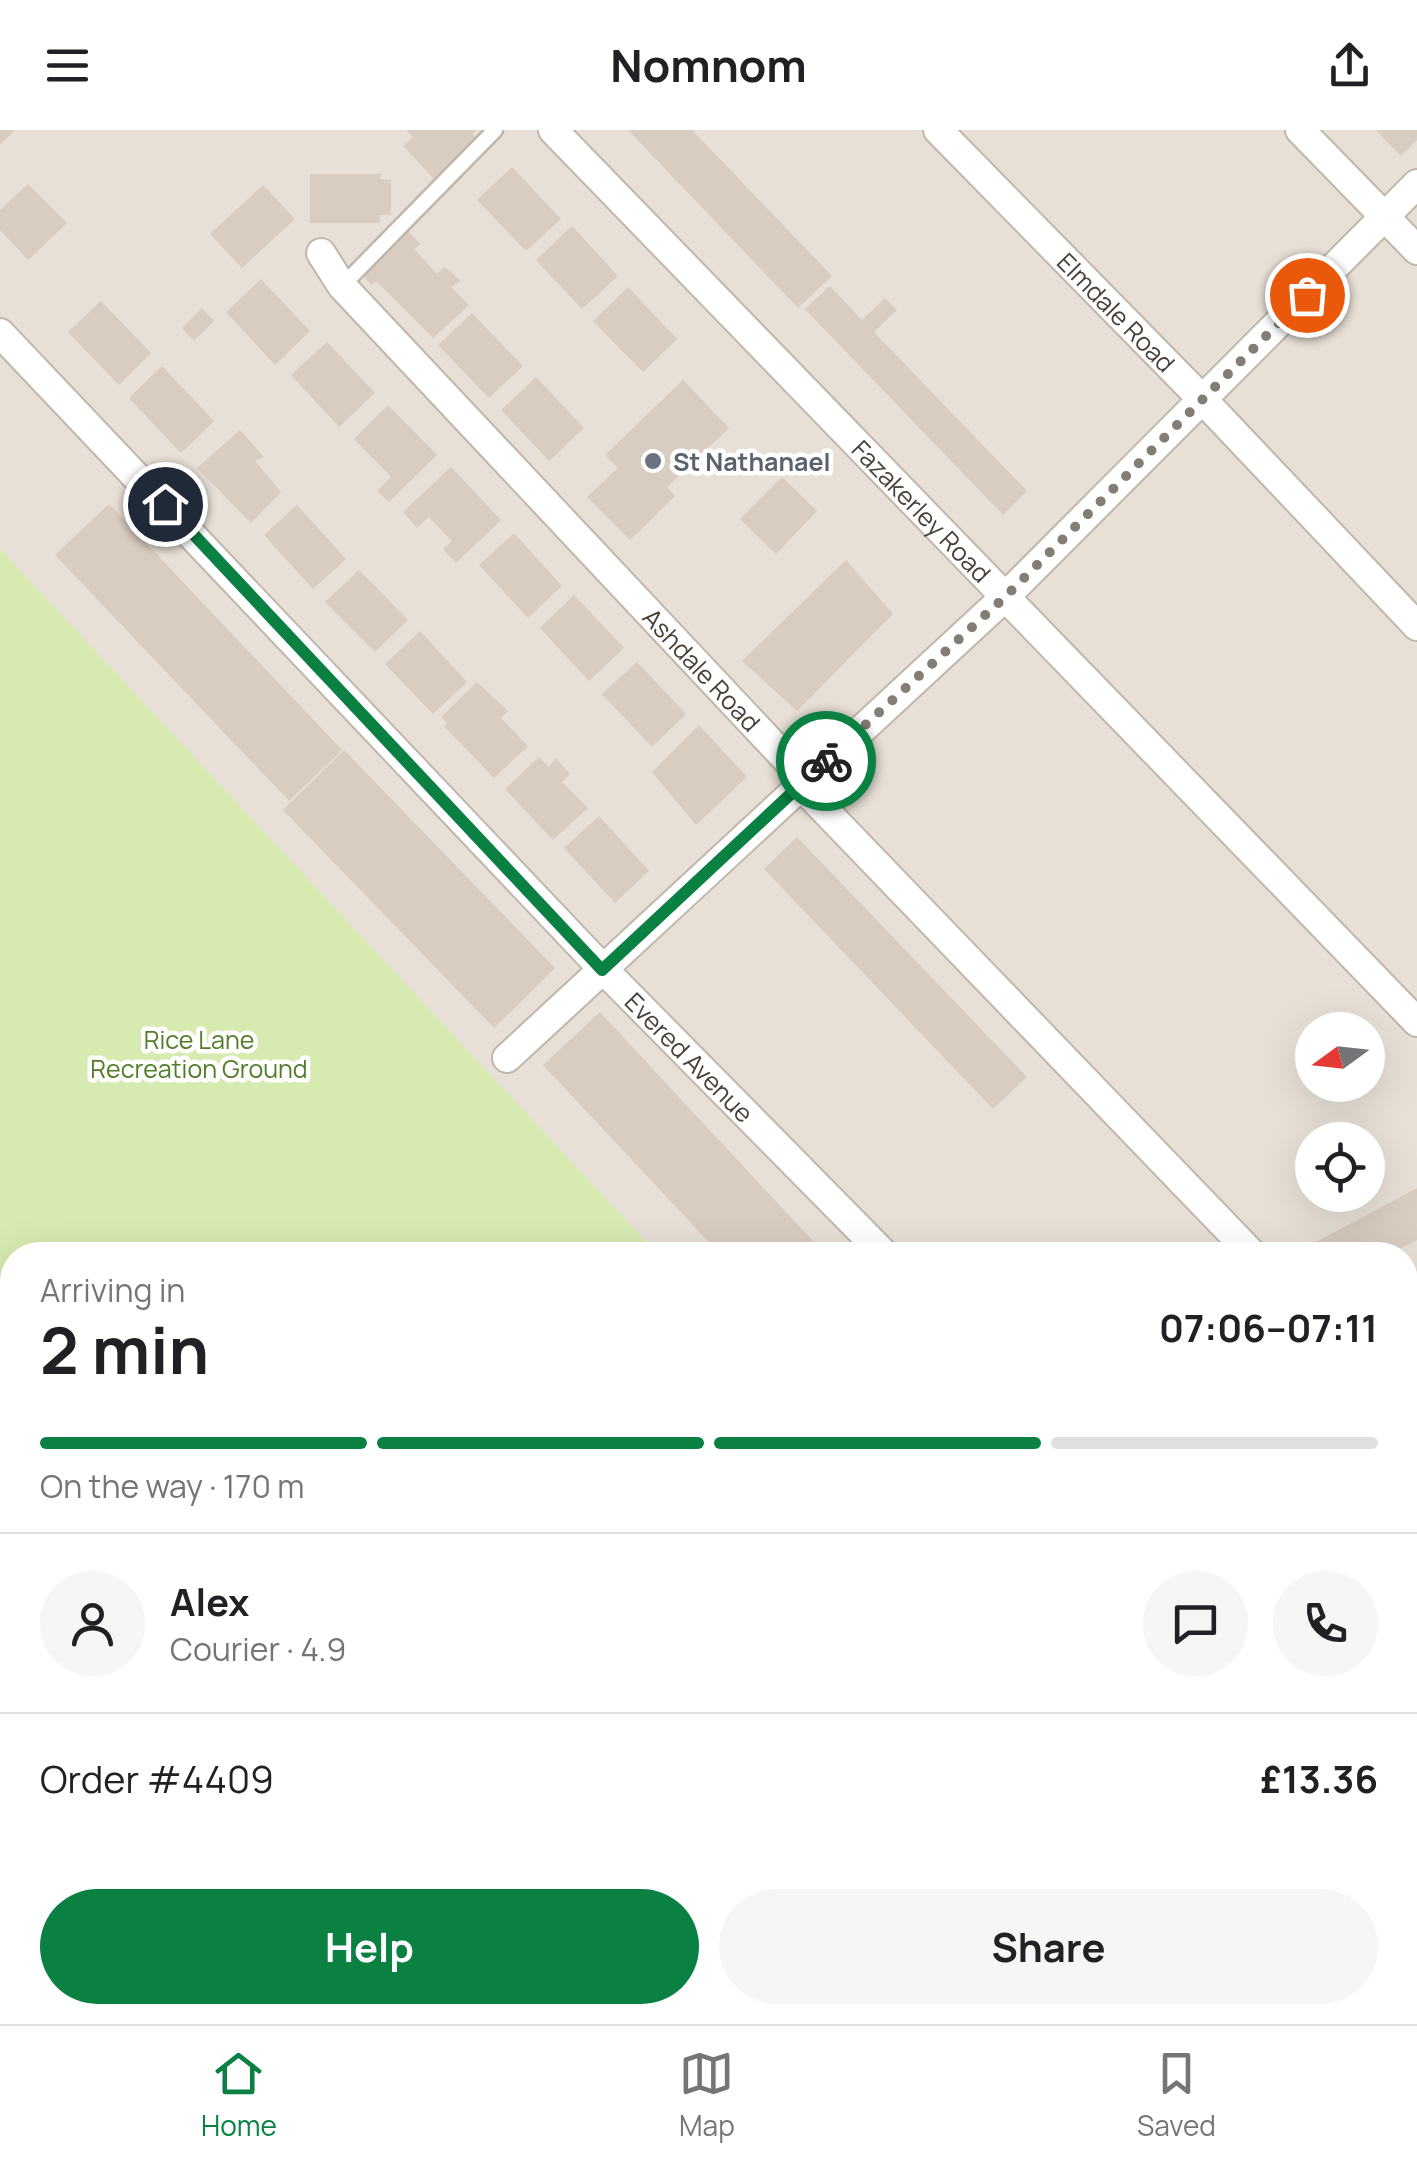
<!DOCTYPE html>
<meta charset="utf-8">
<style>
:root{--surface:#fff;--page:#f6f6f6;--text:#202124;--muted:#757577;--line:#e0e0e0;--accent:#0b8043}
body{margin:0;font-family:Manrope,sans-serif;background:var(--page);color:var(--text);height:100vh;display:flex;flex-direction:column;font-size:38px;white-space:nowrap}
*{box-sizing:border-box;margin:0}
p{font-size:32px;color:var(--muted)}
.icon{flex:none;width:55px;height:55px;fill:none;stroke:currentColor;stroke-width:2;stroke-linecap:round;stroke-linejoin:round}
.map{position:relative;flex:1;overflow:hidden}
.sheet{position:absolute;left:0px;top:1112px;width:1418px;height:782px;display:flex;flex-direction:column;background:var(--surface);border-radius:40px 40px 0 0;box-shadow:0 10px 40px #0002}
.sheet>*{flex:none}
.needle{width:65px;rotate:255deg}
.buttons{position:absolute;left:1295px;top:882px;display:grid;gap:20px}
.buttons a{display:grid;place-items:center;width:90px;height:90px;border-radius:50%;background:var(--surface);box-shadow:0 10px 40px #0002;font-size:50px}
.pin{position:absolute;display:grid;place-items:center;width:85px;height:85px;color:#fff;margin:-42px;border:5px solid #fff;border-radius:50%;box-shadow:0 2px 10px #0007}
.courier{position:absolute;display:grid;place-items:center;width:100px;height:100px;margin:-50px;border:8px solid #0b8043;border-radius:50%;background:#fff;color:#222;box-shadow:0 2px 12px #0007}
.headline em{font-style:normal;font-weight:700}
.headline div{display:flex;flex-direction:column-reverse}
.headline{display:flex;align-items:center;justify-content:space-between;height:170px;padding:0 40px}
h1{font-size:65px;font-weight:700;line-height:75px}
.bar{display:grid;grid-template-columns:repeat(4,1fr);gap:15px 10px;align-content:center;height:120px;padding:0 40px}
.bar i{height:12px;border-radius:8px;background:var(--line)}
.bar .selected{background:var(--accent)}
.bar p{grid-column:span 4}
.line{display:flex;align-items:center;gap:25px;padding:0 40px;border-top:2px solid var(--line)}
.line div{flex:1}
.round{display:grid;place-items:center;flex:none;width:105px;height:105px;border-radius:52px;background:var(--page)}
.cta{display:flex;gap:20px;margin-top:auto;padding:20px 40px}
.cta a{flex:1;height:115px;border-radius:60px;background:var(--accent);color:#fff;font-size:40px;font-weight:700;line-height:115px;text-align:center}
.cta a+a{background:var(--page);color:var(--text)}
header{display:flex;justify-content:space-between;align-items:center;height:130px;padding:0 40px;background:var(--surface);font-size:45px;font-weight:700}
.dock{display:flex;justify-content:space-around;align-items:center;height:140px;border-top:2px solid var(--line);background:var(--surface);font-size:28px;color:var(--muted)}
.dock a{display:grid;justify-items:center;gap:5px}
.dock .selected{color:var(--accent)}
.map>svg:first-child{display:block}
.residential{fill:#e8e0d6;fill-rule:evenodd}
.green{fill:#d7eab0}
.building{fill:#d9ccc0}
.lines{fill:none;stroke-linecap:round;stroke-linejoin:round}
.lane-casing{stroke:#c0b6aa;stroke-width:19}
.street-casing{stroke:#c0b6aa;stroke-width:32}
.highway-casing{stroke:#e18c35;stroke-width:58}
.lane{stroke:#fff;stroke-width:14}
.street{stroke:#fff;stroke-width:28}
.highway{stroke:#ffba68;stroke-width:52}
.done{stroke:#847d74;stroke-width:10;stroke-dasharray:0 18}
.route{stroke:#0b8043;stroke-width:12}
.worship-dot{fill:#6b7280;stroke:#fff;stroke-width:4}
.labels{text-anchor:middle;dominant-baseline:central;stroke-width:9;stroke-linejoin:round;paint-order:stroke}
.street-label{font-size:25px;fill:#483f36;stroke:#fff}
.worship-label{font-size:25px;font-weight:bold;fill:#5b616d;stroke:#fff;text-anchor:start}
.park-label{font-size:25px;fill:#527c28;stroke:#fff}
</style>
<header><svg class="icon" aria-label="menu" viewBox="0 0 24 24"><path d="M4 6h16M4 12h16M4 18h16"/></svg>Nomnom<svg class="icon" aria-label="share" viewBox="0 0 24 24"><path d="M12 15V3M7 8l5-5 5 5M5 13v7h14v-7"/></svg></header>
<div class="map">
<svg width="1417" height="1894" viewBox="0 0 1417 1894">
<rect width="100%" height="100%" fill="#f4efe8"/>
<!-- residential -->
<g class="residential">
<path d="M0,0H1417V1610L1405,1587V1125H640L0,441ZM1312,900H1368V955H1312ZM1312,1010H1368V1065H1312Z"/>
<polygon points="366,1883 953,1883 928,1894 368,1894"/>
</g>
<!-- green -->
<g class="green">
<polygon points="0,419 658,1125 12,1125 12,1882 366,1882 368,1894 0,1894"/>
<polygon points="1417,1324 1417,1526 1405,1530 1405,1332"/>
</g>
<!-- building -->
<g class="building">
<polygon points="0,0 15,0 0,15"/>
<polygon points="406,0 477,0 472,4 477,9 434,49 403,16 413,7"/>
<polygon points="628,0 692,0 832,146 798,178"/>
<polygon points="1376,0 1417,0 1417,10 1401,26"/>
<polygon points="512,37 561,89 526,121 477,70"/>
<polygon points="310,44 381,44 380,49 391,50 391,85 380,85 380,93 310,93"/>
<polygon points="28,54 67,93 28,130 0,100 0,80"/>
<polygon points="263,55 295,89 242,138 210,104"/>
<polygon points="572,96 618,146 582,179 536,130"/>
<polygon points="408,101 421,114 414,119 437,144 445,137 461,151 451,157 469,175 433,208 377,152 371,155 363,145"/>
<polygon points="261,149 310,201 275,235 226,182"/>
<polygon points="830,156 862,190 885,168 897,180 874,202 1027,361 1003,385 805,179"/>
<polygon points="628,157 677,209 643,242 593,191"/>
<polygon points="101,171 151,223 119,255 68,202"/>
<polygon points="202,178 214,191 194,211 182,198"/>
<polygon points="472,183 523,236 489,268 438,215"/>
<polygon points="327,212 375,263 339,297 291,245"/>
<polygon points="162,236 214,291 181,323 129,268"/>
<polygon points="536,247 584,298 549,331 501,280"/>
<polygon points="683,250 729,298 667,357 675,366 630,410 587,367 618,338 605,325"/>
<polygon points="388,275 437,325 389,372 377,361 391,347 354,309"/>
<polygon points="240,300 264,327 255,331 281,362 251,393 197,338"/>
<polygon points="451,337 501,390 456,433 443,419 452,411 429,387 417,398 403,382"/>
<polygon points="782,347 817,381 776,424 740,389"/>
<polygon points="109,374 342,620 289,671 55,425"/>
<polygon points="297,375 346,429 313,459 264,405"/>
<polygon points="514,403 562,456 528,488 479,435"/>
<polygon points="846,430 893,484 797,581 742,531"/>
<polygon points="359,440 408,490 375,522 325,472"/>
<polygon points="574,465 624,518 589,551 540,498"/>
<polygon points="420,501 467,552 433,584 385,534"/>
<polygon points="637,532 686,584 652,617 602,564"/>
<polygon points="477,552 508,581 501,588 528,616 494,648 444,596 447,593 441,587"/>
<polygon points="699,595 747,647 696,695 652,642"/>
<polygon points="344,620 555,838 494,898 283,680"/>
<polygon points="539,627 549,637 556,628 570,644 562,652 588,678 553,710 505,659"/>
<polygon points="599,686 649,741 615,773 564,718"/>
<polygon points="797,707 1027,947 993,979 764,739"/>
<polygon points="600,882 662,949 826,1125 721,1125 543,935"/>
<polygon points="1417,1058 1417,1110 1388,1125 1320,1125 1314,1113"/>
<polygon points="1405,1607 1417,1636 1405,1642"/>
<polygon points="1411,1861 1417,1894 1330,1894 1358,1882 1405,1882 1405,1863"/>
<polygon points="436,1882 492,1882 495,1894 439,1894"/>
</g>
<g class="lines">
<!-- lane casing -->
<g class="lane-casing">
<polyline id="lane" points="342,156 495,0"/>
</g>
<!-- street casing -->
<g class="street-casing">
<g id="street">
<path id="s1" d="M553,0L1417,892"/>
<path id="s2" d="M938,0L1203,270L1417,496"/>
<polyline points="1300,0 1417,120"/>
<path id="s3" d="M321,123L342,156L806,650L811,666L1253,1125"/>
<path id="s4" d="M0,203L603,839L885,1125"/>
<polyline points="507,928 1006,466 1417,54"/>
<polyline points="1405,1167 1417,1161"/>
<polyline points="552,1882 555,1894"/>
<polyline points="929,1882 932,1894"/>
<polyline points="1228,1882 1233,1894"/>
</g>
</g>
<!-- highway casing -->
<g class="highway-casing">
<g id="highway">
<polyline points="1405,1719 1417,1714"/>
<polyline points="1021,1894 1046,1882"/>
</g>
</g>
<!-- lane -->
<use href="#lane" class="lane"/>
<!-- street -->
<use href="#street" class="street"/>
<!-- highway -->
<use href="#highway" class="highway"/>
</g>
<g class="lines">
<!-- done -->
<polyline class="done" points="826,631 1006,466 1307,165"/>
<!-- route -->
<polyline class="route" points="165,374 602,840 826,631"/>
</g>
<!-- markers -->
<circle class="worship-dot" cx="653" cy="331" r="10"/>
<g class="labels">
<!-- street labels -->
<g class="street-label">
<text stroke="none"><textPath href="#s2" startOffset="255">Elmdale Road</textPath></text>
<text stroke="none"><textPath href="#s1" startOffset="530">Fazakerley Road</textPath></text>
<text stroke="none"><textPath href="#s3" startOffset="565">Ashdale Road</textPath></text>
<text stroke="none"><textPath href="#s4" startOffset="1000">Evered Avenue</textPath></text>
</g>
<!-- worship labels -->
<g class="worship-label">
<text x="673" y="331">St Nathanael</text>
</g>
<!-- park labels -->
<g class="park-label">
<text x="199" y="909">Rice Lane<tspan x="199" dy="29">Recreation Ground</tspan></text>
</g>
</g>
</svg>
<div class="buttons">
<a><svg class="needle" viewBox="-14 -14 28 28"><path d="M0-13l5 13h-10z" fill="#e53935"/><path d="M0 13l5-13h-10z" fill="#757577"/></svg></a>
<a><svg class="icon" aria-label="locate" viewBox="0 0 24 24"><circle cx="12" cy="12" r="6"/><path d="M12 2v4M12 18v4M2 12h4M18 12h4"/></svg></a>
</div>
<div class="pin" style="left:1307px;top:165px;background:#ea580c"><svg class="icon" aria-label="bag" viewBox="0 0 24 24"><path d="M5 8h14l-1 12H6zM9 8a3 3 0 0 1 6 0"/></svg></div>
<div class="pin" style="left:165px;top:374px;background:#1f2937"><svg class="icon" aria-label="home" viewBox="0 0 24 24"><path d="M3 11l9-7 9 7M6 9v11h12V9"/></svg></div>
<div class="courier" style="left:826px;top:631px"><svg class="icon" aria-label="bike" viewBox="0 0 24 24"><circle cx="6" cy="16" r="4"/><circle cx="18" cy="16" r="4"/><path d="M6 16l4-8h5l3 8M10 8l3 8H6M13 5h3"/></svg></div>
<section class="sheet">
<div class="headline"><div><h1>2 min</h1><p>Arriving in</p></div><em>07:06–07:11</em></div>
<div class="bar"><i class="selected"></i><i class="selected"></i><i class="selected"></i><i></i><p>On the way · 170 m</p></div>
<div class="line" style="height:180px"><a class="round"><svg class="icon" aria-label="person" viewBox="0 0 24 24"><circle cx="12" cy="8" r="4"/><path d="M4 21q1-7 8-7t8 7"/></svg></a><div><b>Alex</b><p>Courier · 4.9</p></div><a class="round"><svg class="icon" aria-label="chat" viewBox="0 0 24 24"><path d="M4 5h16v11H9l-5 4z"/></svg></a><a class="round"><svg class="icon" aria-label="phone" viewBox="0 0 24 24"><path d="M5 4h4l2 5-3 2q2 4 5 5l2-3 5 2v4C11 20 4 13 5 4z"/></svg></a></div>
<div class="line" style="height:130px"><div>Order #4409</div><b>£13.36</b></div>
<div class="cta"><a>Help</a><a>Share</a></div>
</section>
</div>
<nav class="dock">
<a class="selected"><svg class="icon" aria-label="home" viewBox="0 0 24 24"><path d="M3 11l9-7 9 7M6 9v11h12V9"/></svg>Home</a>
<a><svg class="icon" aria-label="map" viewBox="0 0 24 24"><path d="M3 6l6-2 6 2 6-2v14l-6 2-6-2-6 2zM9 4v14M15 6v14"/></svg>Map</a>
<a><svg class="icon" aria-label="saved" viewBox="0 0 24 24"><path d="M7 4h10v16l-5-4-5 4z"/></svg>Saved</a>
</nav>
